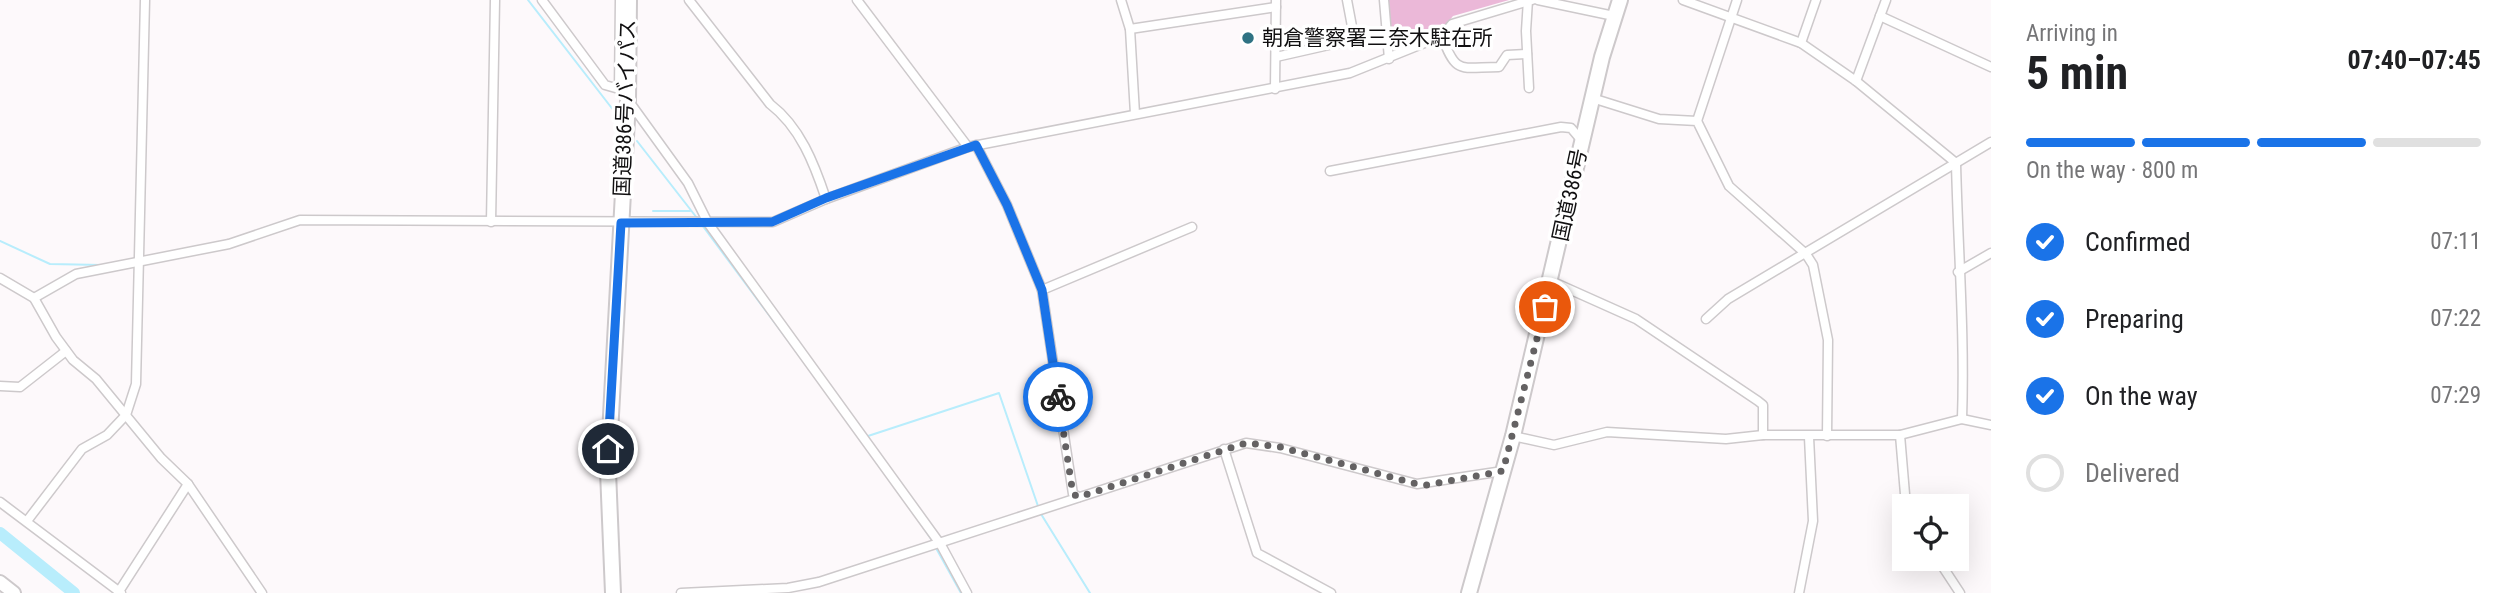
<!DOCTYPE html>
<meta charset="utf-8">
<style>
:root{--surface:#fff;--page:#f2f2f2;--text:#202124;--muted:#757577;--line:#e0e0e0;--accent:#1a73e8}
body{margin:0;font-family:"Roboto Condensed","Noto Sans JP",sans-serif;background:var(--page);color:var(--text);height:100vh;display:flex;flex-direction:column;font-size:26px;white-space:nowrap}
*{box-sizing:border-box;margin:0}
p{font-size:23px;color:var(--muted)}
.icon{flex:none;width:38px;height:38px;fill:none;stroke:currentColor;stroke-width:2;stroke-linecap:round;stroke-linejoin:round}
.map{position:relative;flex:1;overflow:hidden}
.sheet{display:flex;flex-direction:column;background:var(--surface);width:525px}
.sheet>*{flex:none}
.controls{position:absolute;left:1892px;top:494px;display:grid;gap:14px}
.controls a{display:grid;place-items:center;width:77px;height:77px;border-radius:0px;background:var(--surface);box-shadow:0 7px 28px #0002;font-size:35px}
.pin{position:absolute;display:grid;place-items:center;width:60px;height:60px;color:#fff;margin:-30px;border:4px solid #fff;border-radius:50%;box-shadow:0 2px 7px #0007}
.courier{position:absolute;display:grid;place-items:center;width:70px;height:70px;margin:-35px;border:5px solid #1a73e8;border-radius:50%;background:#fff;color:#222;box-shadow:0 2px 9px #0007}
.headline em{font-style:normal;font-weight:700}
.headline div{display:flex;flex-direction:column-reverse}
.headline{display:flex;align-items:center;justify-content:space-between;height:119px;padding:0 35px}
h1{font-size:46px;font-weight:700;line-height:52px}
.bar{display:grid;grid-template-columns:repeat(4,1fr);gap:10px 7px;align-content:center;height:84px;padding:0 35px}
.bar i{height:9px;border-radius:5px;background:var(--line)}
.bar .selected{background:var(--accent)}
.bar p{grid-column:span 4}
ol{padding:0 35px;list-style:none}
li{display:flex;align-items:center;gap:21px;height:77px}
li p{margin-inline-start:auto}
li .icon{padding:7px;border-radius:50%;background:var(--accent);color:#fff;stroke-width:4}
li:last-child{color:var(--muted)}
li i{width:38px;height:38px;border:4px solid var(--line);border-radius:50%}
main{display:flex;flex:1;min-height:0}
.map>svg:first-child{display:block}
.forest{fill:#ebb8d8}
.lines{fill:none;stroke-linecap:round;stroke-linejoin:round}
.stream{stroke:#b8edfc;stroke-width:2}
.river{stroke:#b8edfc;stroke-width:12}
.street-casing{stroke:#cdc9cb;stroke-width:11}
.secondary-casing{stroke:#cdc9cb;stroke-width:16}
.highway-casing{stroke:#cdc9cb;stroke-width:18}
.street{stroke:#fff;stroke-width:8}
.secondary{stroke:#fff;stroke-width:12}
.highway{stroke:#fff;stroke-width:14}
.done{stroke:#646263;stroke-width:7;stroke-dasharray:0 12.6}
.route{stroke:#1a73e8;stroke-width:9}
.poi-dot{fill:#2f7283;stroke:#fff;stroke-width:2.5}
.labels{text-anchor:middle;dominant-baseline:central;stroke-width:7;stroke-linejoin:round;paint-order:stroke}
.poi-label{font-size:21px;fill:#111011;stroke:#fff;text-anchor:start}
.street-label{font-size:21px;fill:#111011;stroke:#fff}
</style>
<main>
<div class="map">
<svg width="1991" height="593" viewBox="0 0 1991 593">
<rect width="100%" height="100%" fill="#fdf9fb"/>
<!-- forest -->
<polygon class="forest" points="1387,0 1509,0 1453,16 1439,33 1390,50"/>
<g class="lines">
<!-- stream -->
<g class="stream">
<polyline points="528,0 614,111"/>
<polyline points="637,141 697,218"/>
<polyline points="653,211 690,211"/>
<polyline points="702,225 801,358"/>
<polyline points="261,229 302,216"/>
<polyline points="0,241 50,264 102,265"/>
<polyline points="865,437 999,393 1039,509"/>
<polyline points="1041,514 1090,593"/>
<polyline points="923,527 932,540"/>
<polyline points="936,548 961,593"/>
</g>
<!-- river -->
<polyline class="river" points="0,533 74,593"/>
<!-- street casing -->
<g class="street-casing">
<g id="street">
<polyline points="542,0 605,85 619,89 628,100 688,183 708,223 941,545 967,593"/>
<path d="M689,0L770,104C800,127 814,163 826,199"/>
<polyline points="857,0 968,147"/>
<polyline points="1121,0 1130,29 1135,114"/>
<polyline points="1384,0 1389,59"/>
<polyline points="1528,0 1526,31 1529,88"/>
<polyline points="1538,0 1614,16"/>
<path d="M1683,0L1801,43L1856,81L1956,163C1958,249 1965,334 1962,419"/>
<polyline points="1880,16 1991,67"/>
<polyline points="1130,29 1276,7"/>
<path d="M1442,36C1456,76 1461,67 1499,67L1507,55L1527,54"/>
<polyline points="1351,40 1387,33"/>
<polyline points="1801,43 1816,0"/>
<polyline points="1276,57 1351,40 1354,37 1347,0"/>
<polyline points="1856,81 1886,0"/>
<polyline points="619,89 620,0"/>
<polyline points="1275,89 1276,0"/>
<polyline points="1592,98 1659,119 1697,121 1729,186 1806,254 1813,265 1828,340 1827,436"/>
<polyline points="1697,121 1737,0"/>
<polyline points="976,145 1007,205 1042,290 1073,494 1079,497"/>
<polyline points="1330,171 1561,127 1571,128 1582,141"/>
<polyline points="491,222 495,0"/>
<polyline points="1958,272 1991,253"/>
<polyline points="0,278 34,298 56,337 73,360 96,379 161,458 188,484 262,593"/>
<polyline points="1551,281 1636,319 1758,401 1763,405 1763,435"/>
<polyline points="1042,290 1192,227"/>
<polyline points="34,298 76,274 229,244 300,220 773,222 826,199 968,147 1350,73 1442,36 1452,24 1532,0"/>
<polyline points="1706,319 1728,299 1991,142"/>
<polyline points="0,386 20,387 66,351"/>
<polyline points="1900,435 1906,506"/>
<polyline points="1513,436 1554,445 1607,432 1726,439 1763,435 1900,435 1962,419 1991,425"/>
<polyline points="1224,449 1257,553 1331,593"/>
<polyline points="0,502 121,593"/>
<polyline points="27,521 82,449 107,435 126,415 136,384 145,0"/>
<polyline points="1937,558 1960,593"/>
<polyline points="118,593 188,484"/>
<polyline points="681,593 788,588 819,582 1246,443 1280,448 1417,484 1503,471"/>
<polyline points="1799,593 1813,521 1809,437"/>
</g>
</g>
<!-- secondary casing -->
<g class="secondary-casing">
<polyline id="secondary" points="0,582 14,593"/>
</g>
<!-- highway casing -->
<g class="highway-casing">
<g id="highway">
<polyline points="613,593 608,471 628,100 629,0"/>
<polyline points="1469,593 1513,436 1602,57 1620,0"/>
</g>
</g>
<!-- street -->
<use href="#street" class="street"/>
<!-- secondary -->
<use href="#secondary" class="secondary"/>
<!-- highway -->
<use href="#highway" class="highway"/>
</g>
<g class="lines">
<!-- done -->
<polyline class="done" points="1058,397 1073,494 1079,497 1246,443 1280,447 1417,484 1427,485 1503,471 1545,307"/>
<!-- route -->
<polyline class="route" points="608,449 621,223 772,222 826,198 976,145 1007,205 1042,290 1058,397"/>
</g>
<!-- markers -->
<circle class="poi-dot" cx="1248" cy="38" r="7"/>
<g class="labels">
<!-- poi labels -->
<g class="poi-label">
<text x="1262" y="38">朝倉警察署三奈木駐在所</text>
</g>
<!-- street labels -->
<g class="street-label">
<text transform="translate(625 108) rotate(-88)">国道386号バイパス</text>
<text transform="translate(1570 195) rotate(-78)">国道386号</text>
</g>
</g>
</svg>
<div class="controls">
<a><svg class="icon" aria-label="locate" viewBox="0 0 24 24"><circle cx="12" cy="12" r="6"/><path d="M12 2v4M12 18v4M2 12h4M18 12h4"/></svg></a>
</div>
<div class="pin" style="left:1545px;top:307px;background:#ea580c"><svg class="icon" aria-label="bag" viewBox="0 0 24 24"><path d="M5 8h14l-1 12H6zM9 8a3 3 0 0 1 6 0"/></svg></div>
<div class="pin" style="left:608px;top:449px;background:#1f2937"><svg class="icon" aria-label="home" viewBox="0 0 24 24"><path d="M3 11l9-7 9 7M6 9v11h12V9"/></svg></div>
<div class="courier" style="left:1058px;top:397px"><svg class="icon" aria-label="bike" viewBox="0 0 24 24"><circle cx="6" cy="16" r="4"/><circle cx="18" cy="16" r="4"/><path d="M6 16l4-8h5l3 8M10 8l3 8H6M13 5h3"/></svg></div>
</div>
<section class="sheet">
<div class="headline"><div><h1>5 min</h1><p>Arriving in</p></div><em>07:40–07:45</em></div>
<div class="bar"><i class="selected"></i><i class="selected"></i><i class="selected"></i><i></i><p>On the way · 800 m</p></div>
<ol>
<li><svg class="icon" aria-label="check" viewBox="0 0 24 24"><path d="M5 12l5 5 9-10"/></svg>Confirmed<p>07:11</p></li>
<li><svg class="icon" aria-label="check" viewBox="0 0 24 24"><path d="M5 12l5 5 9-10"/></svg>Preparing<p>07:22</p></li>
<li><svg class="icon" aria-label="check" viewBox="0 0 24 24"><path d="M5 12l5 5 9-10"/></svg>On the way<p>07:29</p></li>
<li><i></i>Delivered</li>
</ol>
</section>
</main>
